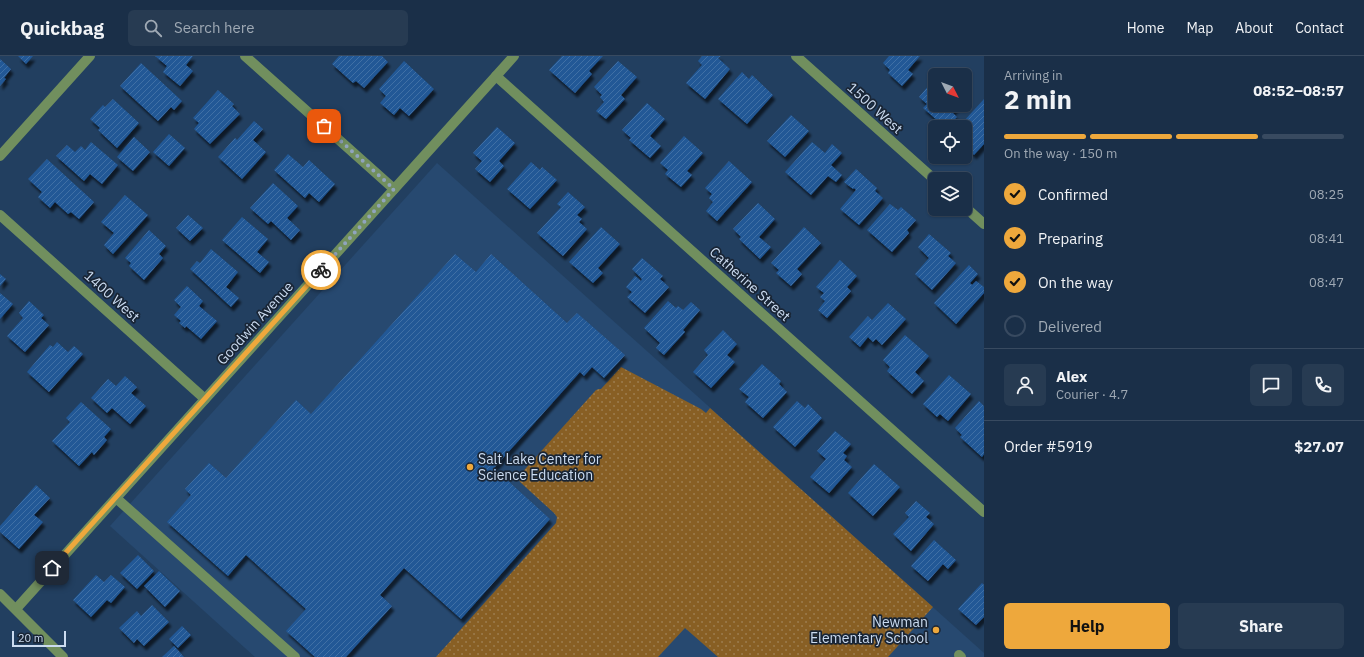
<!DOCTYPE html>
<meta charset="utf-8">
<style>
:root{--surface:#1a2f48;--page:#273b52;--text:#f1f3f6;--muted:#9fa9b4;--line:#384a60;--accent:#eea83c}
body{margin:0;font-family:"IBM Plex Sans",sans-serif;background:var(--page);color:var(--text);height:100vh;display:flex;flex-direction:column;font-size:15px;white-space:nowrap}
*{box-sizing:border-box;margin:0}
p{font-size:13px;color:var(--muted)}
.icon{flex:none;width:22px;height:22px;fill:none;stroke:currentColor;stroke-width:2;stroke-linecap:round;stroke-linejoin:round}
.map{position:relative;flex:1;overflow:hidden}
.sheet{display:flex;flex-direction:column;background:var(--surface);width:380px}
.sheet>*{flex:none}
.needle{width:26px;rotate:132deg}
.controls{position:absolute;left:928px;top:12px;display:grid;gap:8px}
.controls a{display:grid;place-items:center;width:44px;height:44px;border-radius:6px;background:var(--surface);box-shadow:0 1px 3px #0004,0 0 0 1px var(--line);font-size:20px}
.scale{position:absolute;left:12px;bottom:10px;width:54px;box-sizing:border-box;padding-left:4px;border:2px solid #cbdbf0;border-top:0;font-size:11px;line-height:14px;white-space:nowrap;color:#cbdbf0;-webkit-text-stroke:3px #192535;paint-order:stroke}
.pin{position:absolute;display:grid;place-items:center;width:34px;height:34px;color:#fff;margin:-17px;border-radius:8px;box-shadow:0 2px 6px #0006}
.courier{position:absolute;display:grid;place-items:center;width:40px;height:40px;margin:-20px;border:3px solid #eea83c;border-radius:50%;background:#fff;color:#222;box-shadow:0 1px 5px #0007}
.summary em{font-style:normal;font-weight:800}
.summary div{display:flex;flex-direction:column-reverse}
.summary{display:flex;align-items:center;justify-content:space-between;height:68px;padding:0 20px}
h1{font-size:26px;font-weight:800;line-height:30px}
.bar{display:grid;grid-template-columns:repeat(4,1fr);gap:6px 4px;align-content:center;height:48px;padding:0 20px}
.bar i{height:5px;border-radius:3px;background:var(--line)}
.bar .active{background:var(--accent)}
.bar p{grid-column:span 4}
.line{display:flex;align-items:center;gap:10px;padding:0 20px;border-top:1px solid var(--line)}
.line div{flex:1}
.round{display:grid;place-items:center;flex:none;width:42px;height:42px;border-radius:6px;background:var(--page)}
ol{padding:0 20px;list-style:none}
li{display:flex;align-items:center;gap:12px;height:44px}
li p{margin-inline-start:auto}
li .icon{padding:4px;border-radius:50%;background:var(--accent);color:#111;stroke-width:4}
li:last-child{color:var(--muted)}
li i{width:22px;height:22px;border:2px solid var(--line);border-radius:50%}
.cta{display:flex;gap:8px;margin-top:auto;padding:8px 20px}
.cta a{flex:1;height:46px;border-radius:6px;background:var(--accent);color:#111;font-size:16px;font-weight:800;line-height:46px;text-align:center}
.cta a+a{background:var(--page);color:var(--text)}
header{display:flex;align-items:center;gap:24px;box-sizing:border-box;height:56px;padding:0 20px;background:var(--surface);border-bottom:1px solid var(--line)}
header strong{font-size:19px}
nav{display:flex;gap:22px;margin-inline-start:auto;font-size:14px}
.search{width:280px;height:36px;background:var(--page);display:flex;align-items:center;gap:10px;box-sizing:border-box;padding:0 14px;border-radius:6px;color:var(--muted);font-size:15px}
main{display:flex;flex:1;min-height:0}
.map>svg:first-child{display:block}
.built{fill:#274970}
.grass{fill:url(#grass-dots)}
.building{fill:url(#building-hatch);filter:url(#shadow)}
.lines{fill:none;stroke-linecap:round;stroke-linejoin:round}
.minor{stroke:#718f5e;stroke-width:10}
.done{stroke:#90a4be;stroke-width:4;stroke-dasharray:0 7.2}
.route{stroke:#eea83c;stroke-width:5}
.poi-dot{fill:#eea83c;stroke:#192535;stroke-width:1.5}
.labels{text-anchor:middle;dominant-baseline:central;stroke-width:3.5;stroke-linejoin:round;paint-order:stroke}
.street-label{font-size:14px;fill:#cbdbf0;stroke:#192535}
.poi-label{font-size:14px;fill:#cbdbf0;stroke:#192535;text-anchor:start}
</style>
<header>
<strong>Quickbag</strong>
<div class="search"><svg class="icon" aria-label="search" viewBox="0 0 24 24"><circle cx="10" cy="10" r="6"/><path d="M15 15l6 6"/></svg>Search here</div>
<nav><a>Home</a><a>Map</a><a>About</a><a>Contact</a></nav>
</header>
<main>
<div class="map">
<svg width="984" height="601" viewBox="0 0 984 601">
<defs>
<pattern id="grass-dots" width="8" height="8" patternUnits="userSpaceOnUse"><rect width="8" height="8" fill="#885f24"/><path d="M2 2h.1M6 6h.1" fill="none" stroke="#9d7d4f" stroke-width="1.8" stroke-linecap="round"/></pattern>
<pattern id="building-hatch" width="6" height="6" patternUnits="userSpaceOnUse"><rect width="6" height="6" fill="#215896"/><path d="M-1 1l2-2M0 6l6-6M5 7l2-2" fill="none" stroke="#406fa5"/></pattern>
<filter id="shadow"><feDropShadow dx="2.5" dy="4.5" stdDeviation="1" flood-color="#0009"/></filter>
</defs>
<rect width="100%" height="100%" fill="#223f60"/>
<!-- built -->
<polygon class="built" points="437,107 984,597 984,601 255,601 110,470"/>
<!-- grass -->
<polygon class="grass" points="621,311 701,353 706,357 710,352 933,551 888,601 718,601 685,572 658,601 436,601 556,467 557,461 554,457 520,426 518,421 596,334 599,333 601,333"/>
<!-- building -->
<g class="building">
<polygon points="18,0 33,0 26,8"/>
<polygon points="155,0 193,0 186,9 193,15 180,30 163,16 167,10"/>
<polygon points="339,0 382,0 388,6 364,32 356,25 353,27 332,8"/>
<polygon points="562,0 603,0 589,15 592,18 575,37 549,14"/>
<polygon points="702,0 721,0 718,2 730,13 705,43 686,27 702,9 698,5"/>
<polygon points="889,0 920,0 908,14 913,18 902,30 888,17 890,14 883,7"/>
<polygon points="0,3 11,13 4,22 6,23 0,30"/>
<polygon points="404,5 434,33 409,60 400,52 394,59 380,47 386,40 379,33"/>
<polygon points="618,5 637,21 621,39 625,43 606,63 596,55 604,46 600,41 602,39 594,31"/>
<polygon points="141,7 182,45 174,54 171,51 158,65 120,30"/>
<polygon points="742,16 749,23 752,19 773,39 747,68 718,43"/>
<polygon points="935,22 935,49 958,49 952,56 957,61 947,71 945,71 923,52 927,48 919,41"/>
<polygon points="218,34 234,48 232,50 240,58 210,88 194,73 199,67 193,62"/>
<polygon points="113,43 139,67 117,92 98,74 100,72 90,63 103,49 105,51"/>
<polygon points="984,43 984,88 974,99 965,90 965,85 970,79 968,77 971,73 963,66"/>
<polygon points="647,47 665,63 650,80 661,90 650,102 629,84 631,82 622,74"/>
<polygon points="791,59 809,75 785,101 767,85"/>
<polygon points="254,65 263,73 253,84 266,96 242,123 218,101 235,82 237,84"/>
<polygon points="497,71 515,87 499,105 504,110 490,126 475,113 482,105 473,97"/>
<polygon points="169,78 185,92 169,110 153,96"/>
<polygon points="684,80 703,97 687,115 692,119 681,131 665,118 668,114 660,107"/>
<polygon points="134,81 150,96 133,115 117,101"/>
<polygon points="91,86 118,109 102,128 90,118 84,125 56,100 67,89 75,96 81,90 85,94"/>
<polygon points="812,86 825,97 832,88 842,97 831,109 842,119 836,126 828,120 811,139 785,116"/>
<polygon points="288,98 303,111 309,104 335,128 319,146 309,137 305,142 274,114"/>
<polygon points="47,103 94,146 79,163 71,156 68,158 55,146 50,152 38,141 42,136 28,123"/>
<polygon points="729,105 752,126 717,165 706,155 713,146 709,142 712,138 705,132"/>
<polygon points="531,106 540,114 542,111 557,124 530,153 507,133"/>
<polygon points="856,113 877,132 875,135 883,142 859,169 840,153 856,134 854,132 853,133 844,126"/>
<polygon points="273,127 298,150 287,162 300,174 291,184 271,165 268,168 250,152"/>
<polygon points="568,136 585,151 577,159 582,163 579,166 587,173 563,200 537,177 561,151 557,148"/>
<polygon points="125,139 148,159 113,198 104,189 114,177 101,166"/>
<polygon points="758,147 775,163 759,181 771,191 760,203 739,183 741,181 733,173"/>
<polygon points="890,148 898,154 901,151 916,164 907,174 909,177 892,196 867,174"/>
<polygon points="188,159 203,172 190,185 176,172"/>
<polygon points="242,161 268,183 257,196 269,206 260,217 222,184"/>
<polygon points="601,171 620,188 598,212 603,217 593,227 569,206"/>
<polygon points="804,171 821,187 797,213 802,218 791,230 776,217 779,214 771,207"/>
<polygon points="149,174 166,190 159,198 163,202 144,224 129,210 131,207 125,202"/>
<polygon points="929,178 951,197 948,200 956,207 932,234 915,218 929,202 918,191"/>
<polygon points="211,193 238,216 226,231 239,242 231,251 190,213 197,205 200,207"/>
<polygon points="455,198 476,216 491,198 567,267 577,257 625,299 604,322 592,311 584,320 580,316 494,412 550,463 461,563 404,512 380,539 392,550 346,601 315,601 286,575 306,553 246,499 228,520 167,466 191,439 185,433 209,407 226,422 296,344 311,358"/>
<polygon points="642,202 663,220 660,223 669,231 645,257 627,241 632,236 626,231 635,220 641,225 642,223 632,213"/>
<polygon points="840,204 857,220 847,231 851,235 827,262 818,254 825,245 820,241 824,237 816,231"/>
<polygon points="969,209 978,218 970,227 972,229 976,225 984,231 984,237 956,268 934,247"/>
<polygon points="0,218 6,223 0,230"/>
<polygon points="187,230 203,245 199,250 217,265 201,283 186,270 185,272 179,267 181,265 174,259 181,251 174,244"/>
<polygon points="0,237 13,248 0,263"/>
<polygon points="29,245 44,259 41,262 49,269 25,296 7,280 23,262 19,257"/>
<polygon points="668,245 676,252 678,250 683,254 691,246 700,254 683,274 685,276 664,299 656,292 660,287 644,272"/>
<polygon points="888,247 906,263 882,289 876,283 873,286 868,281 860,291 849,281 868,260 872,264"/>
<polygon points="723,274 737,288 727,299 735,306 711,332 693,316 708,299 704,294"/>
<polygon points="905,279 929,300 915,316 924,325 912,338 887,315 890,311 883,304"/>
<polygon points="57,286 68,296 74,290 83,298 49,336 27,316 50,289 53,291"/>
<polygon points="762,308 781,325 779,328 787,336 763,362 745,346 749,341 739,333"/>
<polygon points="949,319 971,338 948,365 940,358 937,361 923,348"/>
<polygon points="125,320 137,331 131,337 146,350 130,368 112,352 107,357 91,342 108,323 116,330"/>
<polygon points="797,345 805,352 808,348 822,362 795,391 773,371"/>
<polygon points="979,345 984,350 984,398 982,401 960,381 962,379 955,372"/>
<polygon points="81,346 111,373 104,381 107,384 94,399 92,396 79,410 52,385 70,366 66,362"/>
<polygon points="835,375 851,388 843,397 847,400 844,404 852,411 829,437 810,421 826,403 817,395"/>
<polygon points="874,408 900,431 873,460 848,437"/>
<polygon points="36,429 50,442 34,459 43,466 19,493 0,476 0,470"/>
<polygon points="916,445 930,457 926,461 934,468 911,495 893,478 909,461 905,457"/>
<polygon points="934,484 956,504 948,513 943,508 928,525 911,510"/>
<polygon points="138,499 154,515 137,533 120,517"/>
<polygon points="159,515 180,535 165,551 144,530"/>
<polygon points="96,519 104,526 111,519 125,531 111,547 107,544 91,561 73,544"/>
<polygon points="982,527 984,529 984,561 976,569 958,553"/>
<polygon points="152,549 169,566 144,590 137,583 134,587 119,572 137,555 141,560"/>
<polygon points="182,570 191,579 178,592 169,583"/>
<polygon points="174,590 184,601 162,601"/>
</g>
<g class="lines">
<!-- minor -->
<g class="minor">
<polyline points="245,0 394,133"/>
<polyline points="796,0 935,124"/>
<polyline points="496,20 984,456"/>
<polyline points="0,100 90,0"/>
<polyline points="965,151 984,168"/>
<polyline points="0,159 205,343"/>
<polyline points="116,442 295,601"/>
<polyline points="0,538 63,601"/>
<polyline points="16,553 514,0"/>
<polyline points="959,599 961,601"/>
</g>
</g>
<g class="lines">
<!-- done -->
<polyline class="done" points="321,214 394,133 324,70"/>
<!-- route -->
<polyline class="route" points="52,512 321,214"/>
</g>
<!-- markers -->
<g class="poi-dot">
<circle cx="470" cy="411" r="4"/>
<circle cx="936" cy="574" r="4"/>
</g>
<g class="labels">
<!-- street labels -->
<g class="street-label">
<text transform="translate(875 52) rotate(42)">1500 West</text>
<text transform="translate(750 228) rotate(42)">Catherine Street</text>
<text transform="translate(112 240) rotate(42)">1400 West</text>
<text transform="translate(255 267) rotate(-48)">Goodwin Avenue</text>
</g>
<!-- poi labels -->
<g class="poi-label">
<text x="478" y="403">Salt Lake Center for<tspan x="478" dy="16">Science Education</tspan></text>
<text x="928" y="566" text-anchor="end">Newman<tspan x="928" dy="16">Elementary School</tspan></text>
</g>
</g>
</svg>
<div class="controls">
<a><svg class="needle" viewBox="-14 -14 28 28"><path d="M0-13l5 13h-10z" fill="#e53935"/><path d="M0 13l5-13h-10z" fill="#9fa9b4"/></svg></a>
<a><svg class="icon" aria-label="locate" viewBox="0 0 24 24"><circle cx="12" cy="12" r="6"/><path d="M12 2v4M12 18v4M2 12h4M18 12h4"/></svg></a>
<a><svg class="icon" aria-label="layers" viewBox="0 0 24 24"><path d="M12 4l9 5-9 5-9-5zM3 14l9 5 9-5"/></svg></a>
</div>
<div class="scale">20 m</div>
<div class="pin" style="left:324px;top:70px;background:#ea580c"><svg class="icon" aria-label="bag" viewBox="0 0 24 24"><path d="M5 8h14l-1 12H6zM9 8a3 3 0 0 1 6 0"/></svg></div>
<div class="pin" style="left:52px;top:512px;background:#1f2937"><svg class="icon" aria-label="home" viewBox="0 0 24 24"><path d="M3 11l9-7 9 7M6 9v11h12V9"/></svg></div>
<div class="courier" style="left:321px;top:214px"><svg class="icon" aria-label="bike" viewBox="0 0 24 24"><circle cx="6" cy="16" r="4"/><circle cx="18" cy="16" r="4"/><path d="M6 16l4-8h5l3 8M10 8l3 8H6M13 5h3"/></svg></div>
</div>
<section class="sheet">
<div class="summary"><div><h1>2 min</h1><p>Arriving in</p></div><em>08:52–08:57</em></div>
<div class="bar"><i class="active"></i><i class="active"></i><i class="active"></i><i></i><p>On the way · 150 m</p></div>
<ol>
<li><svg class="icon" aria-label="check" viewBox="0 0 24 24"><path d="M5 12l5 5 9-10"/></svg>Confirmed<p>08:25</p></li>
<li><svg class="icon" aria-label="check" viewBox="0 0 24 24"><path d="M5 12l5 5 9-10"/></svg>Preparing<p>08:41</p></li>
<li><svg class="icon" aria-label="check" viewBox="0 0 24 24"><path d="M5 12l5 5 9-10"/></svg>On the way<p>08:47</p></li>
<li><i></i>Delivered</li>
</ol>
<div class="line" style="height:72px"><a class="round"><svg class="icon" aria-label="person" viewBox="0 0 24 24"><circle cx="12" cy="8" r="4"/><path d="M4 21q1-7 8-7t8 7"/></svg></a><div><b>Alex</b><p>Courier · 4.7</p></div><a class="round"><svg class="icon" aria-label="chat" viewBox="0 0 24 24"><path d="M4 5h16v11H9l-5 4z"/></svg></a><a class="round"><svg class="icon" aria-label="phone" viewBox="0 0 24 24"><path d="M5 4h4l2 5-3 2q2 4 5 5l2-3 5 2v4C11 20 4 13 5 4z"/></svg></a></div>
<div class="line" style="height:52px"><div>Order #5919</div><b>$27.07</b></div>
<div class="cta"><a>Help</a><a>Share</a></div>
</section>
</main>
